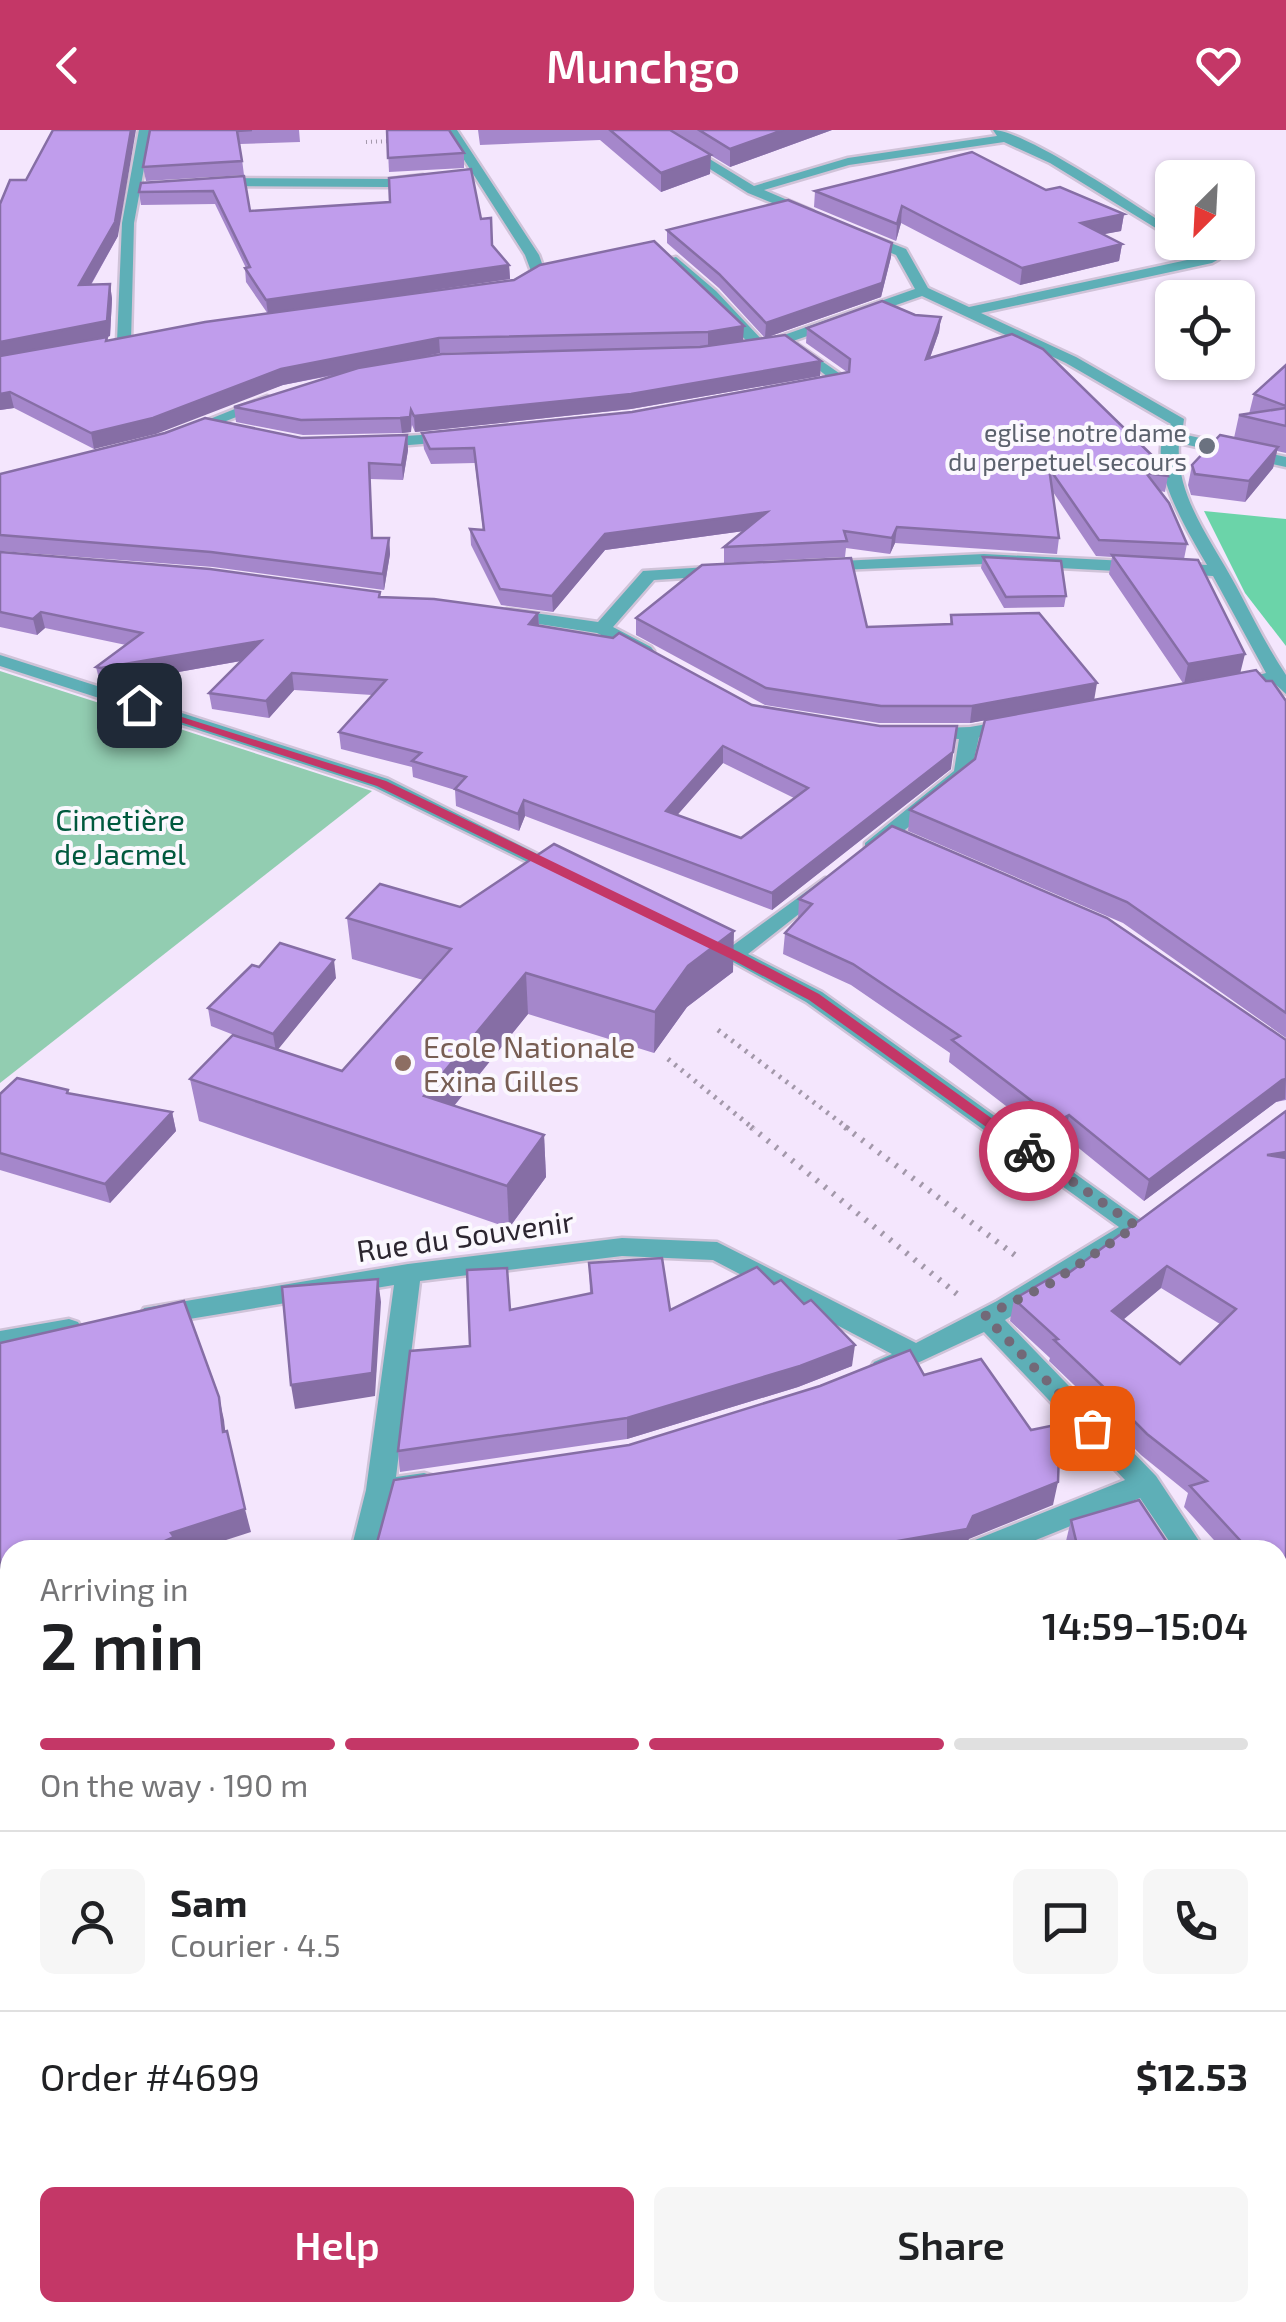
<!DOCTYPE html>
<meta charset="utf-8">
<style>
:root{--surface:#fff;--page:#f6f6f6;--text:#202124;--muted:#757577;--line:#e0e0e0;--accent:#c43767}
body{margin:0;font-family:"Exo 2",sans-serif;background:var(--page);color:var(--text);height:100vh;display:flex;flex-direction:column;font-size:38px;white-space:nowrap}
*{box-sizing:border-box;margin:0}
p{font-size:32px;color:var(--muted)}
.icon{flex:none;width:55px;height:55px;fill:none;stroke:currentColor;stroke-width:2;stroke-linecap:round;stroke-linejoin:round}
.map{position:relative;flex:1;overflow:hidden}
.details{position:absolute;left:0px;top:1410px;width:1288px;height:782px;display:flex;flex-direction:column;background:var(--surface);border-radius:30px 30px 0 0;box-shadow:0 2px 8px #0004}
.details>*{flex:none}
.needle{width:65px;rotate:204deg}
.buttons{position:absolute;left:1155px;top:30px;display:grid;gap:20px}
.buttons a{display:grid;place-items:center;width:100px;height:100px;border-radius:15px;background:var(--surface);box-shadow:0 2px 8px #0004;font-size:50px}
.pin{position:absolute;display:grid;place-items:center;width:85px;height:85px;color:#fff;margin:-42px;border-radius:20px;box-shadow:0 5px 15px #0006}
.courier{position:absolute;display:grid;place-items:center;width:100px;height:100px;margin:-50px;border:8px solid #c43767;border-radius:50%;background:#fff;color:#222;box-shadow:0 2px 12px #0007}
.overview em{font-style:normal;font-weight:600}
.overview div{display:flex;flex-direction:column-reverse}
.overview{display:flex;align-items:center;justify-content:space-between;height:170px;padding:0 40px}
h1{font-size:65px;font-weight:600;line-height:75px}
.bar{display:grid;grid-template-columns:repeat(4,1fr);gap:15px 10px;align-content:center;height:120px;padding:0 40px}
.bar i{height:12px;border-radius:8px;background:var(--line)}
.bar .active{background:var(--accent)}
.bar p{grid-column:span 4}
.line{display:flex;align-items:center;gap:25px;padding:0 40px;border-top:2px solid var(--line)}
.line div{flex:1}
.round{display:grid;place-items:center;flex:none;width:105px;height:105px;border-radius:15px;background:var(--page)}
.cta{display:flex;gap:20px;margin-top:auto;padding:20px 40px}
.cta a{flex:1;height:115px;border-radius:15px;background:var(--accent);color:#fff;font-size:40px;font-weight:600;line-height:115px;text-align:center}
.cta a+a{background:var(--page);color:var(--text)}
header{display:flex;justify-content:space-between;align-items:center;height:130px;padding:0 40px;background:var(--accent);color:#fff;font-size:45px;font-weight:600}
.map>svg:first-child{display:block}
.green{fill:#92cdb1}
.forest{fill:#6bd4a9}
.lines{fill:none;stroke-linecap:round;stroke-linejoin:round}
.minor-casing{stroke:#d0c3d8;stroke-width:5}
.path-far2{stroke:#a398aa;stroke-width:4;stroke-dasharray:1 4;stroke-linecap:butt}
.path-far1{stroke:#a398aa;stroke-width:5;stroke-dasharray:2.5 6;stroke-linecap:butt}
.path{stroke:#a398aa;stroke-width:6;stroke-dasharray:2.5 8;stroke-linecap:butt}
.minor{fill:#5eafb7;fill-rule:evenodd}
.wall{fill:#a587cb;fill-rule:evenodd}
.shaded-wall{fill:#866ea5}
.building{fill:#c09dec;stroke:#866ea5;stroke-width:2.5;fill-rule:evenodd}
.route{fill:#c43767}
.done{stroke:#726978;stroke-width:10;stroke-dasharray:0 18}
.worship-dot{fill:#6b7280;stroke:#fbf8fe;stroke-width:4}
.education-dot{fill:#8d6e63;stroke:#fbf8fe;stroke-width:4}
.labels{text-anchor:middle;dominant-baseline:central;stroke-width:8;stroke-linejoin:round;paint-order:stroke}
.far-worship-label{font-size:25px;fill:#5b616d;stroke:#fbf8fe;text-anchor:end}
.park-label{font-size:30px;fill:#00593e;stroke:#fbf8fe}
.education-label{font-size:30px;fill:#785e54;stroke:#fbf8fe;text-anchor:start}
.street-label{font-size:30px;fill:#2c2530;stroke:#fbf8fe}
</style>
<header><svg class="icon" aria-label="back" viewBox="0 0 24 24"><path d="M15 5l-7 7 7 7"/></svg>Munchgo<svg class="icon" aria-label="heart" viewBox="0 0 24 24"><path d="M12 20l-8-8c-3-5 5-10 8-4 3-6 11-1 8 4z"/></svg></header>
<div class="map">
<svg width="1286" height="2192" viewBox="0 0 1286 2192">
<rect width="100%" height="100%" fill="#f4e6fd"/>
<!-- green -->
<polygon class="green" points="0,541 372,661 0,953"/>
<!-- forest -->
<polygon class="forest" points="1204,381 1286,389 1286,516 1245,463"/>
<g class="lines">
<!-- minor casing -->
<g class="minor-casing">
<g id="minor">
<polygon points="139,0 151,0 134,93 131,212 124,216 117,212 122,93"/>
<polygon points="445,0 457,0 539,125 545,142 519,160 507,157 531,141 525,125"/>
<path d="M648,0H662L754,56L848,28L997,6L993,0C1025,0 1138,77 1172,99V108L1050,33L1004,12L849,35L764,60L813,81V87L809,88L748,63Z"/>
<polygon points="423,45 427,52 389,57 213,56 207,52 213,48 389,49"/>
<path d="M860,101L906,119L928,158L969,177L1201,127L1180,112H1196L1217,126L1219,129L1212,133L981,183L1076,227L1184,289L1182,304L1286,327V337L1179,313C1175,366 1212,411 1236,456C1252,486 1267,517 1286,545V564L1273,552L1233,561L1224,555L1266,543L1213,446L984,434L814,441L812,437L820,432L984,424L1207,435C1189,403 1151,344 1163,306C1164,302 1169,298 1171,294L1066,233L922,166L793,211L849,250L814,257V251L829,248L786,213L756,220L664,130L676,127L716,161L764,212L915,159L896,125L855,108V102Z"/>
<polygon points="267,266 274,270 272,273 188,306 175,303"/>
<polygon points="453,303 458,305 458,311 373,318 365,313 373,308"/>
<polygon points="725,436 731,437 731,445 654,450 613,497 651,517 654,521 645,526 597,503 507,489 498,484 507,479 598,492 643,441"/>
<polygon points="0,525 388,649 575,743 565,749 558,747 374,657 0,536"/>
<polygon points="1016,589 1023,591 1023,599 979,607 970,647 879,721 865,721 865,713 954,641 959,609 915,607 915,599 970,597"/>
<polygon points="825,748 832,750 835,754 832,758 748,824 822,862 1148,1096 1132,1111 1005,1190 1156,1346 1205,1420 1175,1420 1140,1368 1011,1420 966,1420 970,1412 1125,1350 984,1202 883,1249 874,1246 870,1239 874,1232 892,1224 713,1130 622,1126 420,1151 396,1347 424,1343 434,1346 438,1354 434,1362 392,1370 379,1420 351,1420 366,1360 394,1155 153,1195 144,1192 140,1185 144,1178 408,1134 622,1108 717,1112 916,1213 997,1171 1119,1097 806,872 693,810 704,803 732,816"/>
<polygon points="69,1189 78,1192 82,1199 78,1206 0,1221 0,1201"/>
<polygon points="10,2049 10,2085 0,2088 0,2052"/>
</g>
</g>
<!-- path-far2 -->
<polyline class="path-far2" points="366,12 392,11"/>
<!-- path-far1 -->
<g class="path-far1">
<polyline points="718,900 849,999"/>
<polyline points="668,929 754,999"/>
</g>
<!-- path -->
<g class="path">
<polyline points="751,997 957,1164"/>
<polyline points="845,997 1020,1129"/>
</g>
<!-- minor -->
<use href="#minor" class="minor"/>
</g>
<!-- wall -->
<g class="wall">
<polygon points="150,0 299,0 300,12 240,14 244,45 146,51 143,37"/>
<polygon points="387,0 464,23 464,38 389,42"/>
<polygon points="478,0 832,0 730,37 692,14 710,44 661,62 600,10 480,15"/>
<polygon points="244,46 250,81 481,89 492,115 509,135 510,149 268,184 246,152 245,138 246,138 215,74 141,75 139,62"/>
<polygon points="1046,60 1124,84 1121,101 1103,104 1122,114 1119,131 1020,155 901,93 896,111 814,77 815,61"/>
<path d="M0,74L118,106L91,155L110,154L112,169L110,206L107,207V211L514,150L821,231L820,246L631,279L415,302L412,295L411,302L402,303L303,305L236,292L234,277L340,244L283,255L94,319L14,278L0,280ZM670,218L417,228L440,223Z"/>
<polygon points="667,100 891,127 881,167 765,208 719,158 667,113"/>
<polygon points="915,185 941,187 939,202 930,228 1168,346 1165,362 1160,361 1187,414 1184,429 1241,543 1286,571 1286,908 1123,793 908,701 910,680 975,629 985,590 970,593 879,593 765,575 636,505 636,488 867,497 950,495 951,485 1094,570 1183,553 1109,444 1112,427 1096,426 1053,362 1059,408 1057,424 895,413 890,424 846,418 845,427 724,433 724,417 744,401 605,420 553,482 501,475 471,415 470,399 483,400 475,333 431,334 424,319 422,303 632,282 847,242 806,213 807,198"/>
<polygon points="1286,235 1286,323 1277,321 1273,338 1245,372 1191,365 1188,355 1192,335 1234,308 1239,285 1249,284 1254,264"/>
<polygon points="407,305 408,320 403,350 370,349 373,408 389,408 390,424 384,460 213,437 0,421 0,344 301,308"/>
<path d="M0,422L380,467L538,483L539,496L752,575L951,639L772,780L525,686L519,701L456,676L455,660L413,647L412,637L341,619L339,602L372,565L294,560L269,588L212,579L209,563L241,531L105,555L100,553L96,537L126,515L45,498L37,505L0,497ZM723,633L794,668L741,708L677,685Z"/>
<polygon points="983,427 1066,466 1064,477 1004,478 981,438"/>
<polygon points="799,769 1286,910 1286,970 1276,972 1144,1071 1065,1007 1054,1013 949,932 950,923 851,855 783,824 785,803 798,789"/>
<polygon points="460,777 733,842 687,877 654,923 528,884 454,976 544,1005 546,1047 509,1098 199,991 190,949 244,909 211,896 208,878 259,837 336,848 277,920 342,941 423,850 352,829 347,788"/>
<polygon points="69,963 172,982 176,1001 110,1073 0,1040 0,964"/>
<path d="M1286,981V1490L1278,1481V1420H1223L1184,1377L1188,1363L1141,1325L1121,1305L1122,1301L1049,1231L1050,1228L1010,1191L1014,1169L1070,1142ZM1161,1158L1220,1194L1180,1234L1123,1190Z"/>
<polygon points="589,1133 670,1180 852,1236 798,1257 627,1309 400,1342 398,1321 470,1216 510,1180 590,1163"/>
<polygon points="1071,1390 1172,1420 1068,1420 1066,1411"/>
<polygon points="1278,1533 1283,1554 1286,1554 1286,1944 1278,1944"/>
<polygon points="970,2182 1036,2182 1033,2192 996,2192"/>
<polygon points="1204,2182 1278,2182 1286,2192 1204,2192"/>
</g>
<!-- shaded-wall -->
<g class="shaded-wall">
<polygon points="131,0 136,0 118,106 82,170 79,155"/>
<polygon points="783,0 832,0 730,37 730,19"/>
<polygon points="711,25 710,44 661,62 661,43"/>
<polygon points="902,76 901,93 896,111 897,94"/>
<polygon points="1124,84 1121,101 1079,109 1081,93"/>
<polygon points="892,113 891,127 881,167 765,208 766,193"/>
<polygon points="1122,114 1119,131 1020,155 1022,138"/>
<polygon points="509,135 510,149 268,184 266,170"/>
<polygon points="110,154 112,169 110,206 0,228 0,212"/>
<polygon points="941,187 939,202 924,244 926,229"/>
<polygon points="744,196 743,211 708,217 708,202"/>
<polygon points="439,208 440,223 283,255 156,304 94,319 91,303 281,239"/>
<polygon points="821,231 820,246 631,279 415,302 414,286"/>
<polygon points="10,262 14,278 0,280 0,264"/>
<polygon points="411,280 411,302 402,303 400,288"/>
<polygon points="407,305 408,320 403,350 402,335"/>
<polygon points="1278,317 1273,338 1245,372 1249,351"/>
<polygon points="767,382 766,398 605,420 553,482 552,466 605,404"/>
<polygon points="897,397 895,413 890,424 892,408"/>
<polygon points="389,408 390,424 384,460 383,444"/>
<polygon points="41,482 45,498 37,505 33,489"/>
<polygon points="538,483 539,499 529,494"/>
<polygon points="261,511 263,527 105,555 101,538"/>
<polygon points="1245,524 1240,544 1184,554 1188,534"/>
<polygon points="292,543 294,560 269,588 266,571"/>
<polygon points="1097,553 1094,571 970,593 972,576"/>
<polygon points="957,596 951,639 772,780 772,763"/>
<polygon points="723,616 723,633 666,698 666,681"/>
<polygon points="524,670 525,686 519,701 518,684"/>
<polygon points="734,801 733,842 687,877 654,923 655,882 688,836"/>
<polygon points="334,830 336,848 276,922 273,904"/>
<polygon points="526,843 528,884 428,1008 424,966"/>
<polygon points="1286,949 1285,969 1276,972 1144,1071 1149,1050 1282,950"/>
<polygon points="172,982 176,1001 110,1073 105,1054"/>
<polygon points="1069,985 1065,1007 1054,1013 1058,991"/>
<polygon points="544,1005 546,1047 509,1098 507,1056"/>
<polygon points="1286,1022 1286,1042 1267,1025"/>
<polygon points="1167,1136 1161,1158 1107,1203 1112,1181"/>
<polygon points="378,1149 381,1172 375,1266 295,1279 291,1255"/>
<polygon points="855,1215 852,1236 798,1257 627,1309 627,1288"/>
<polygon points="219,1267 224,1290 228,1325 223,1302"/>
<polygon points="1058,1352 1053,1375 969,1409 964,1420 846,1420 973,1386"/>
<polygon points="245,1379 251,1402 195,1420 145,1420 171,1403"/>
<polygon points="10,1579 10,1624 5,1609 0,1611 0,1585"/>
<polygon points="3,1618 10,1634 10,1653 0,1656 0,1635"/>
<polygon points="10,1986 10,2008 2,2011 3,2018 0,2019 0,1989"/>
<polygon points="328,2182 336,2182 338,2187 336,2192 324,2192"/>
</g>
<!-- building -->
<g class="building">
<polygon points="53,0 131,0 115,92 79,155 110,154 107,191 0,212 0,74 10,50 26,50"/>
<polygon points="150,0 252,0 237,1 242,31 143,37"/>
<polygon points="387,0 449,0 464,23 388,28"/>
<polygon points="610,0 670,0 711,25 661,43"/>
<polygon points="699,0 783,0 730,19"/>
<polygon points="972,22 1046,60 1060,57 1124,84 1081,93 1122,114 1022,138 902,76 897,94 815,61"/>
<polygon points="471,39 481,89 491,88 492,115 509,135 266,170 245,138 250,137 213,61 139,62 141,53 244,46 250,81 390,72 389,48"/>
<polygon points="788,70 892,113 882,153 766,193 719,144 667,100"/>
<polygon points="654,111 744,196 708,202 439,208 281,239 153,288 91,303 10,262 0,264 0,226 107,207 106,211 205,192 514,150 540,135"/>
<polygon points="882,171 915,185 941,187 926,229 1012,204 1043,219 1166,339 1168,346 1146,343 1169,373 1187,414 1099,410 1049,338 1059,408 897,397 892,408 844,401 847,411 724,417 767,382 605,404 552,466 500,459 470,399 484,400 474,318 430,319 422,303 632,282 849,242 850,229 807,198"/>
<polygon points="785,205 821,231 631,264 414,286 411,280 410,287 400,288 301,290 234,277 358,238 442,224 700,217"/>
<polygon points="1286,235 1286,276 1254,264"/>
<polygon points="1286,278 1286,296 1239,285"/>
<polygon points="205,288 301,308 407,305 402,335 369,333 372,408 389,408 383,444 211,422 0,405 0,344 165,303"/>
<polygon points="1220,305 1278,317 1249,351 1195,344 1192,335"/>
<path d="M0,422L210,439L380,462L379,467L434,469L538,483L529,494L613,508L619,503L752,575L880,596H957L953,622L772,763L524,670L518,684L455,659L466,647L412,631L421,623L339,602L386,550L292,543L266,571L209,563L261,511L101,538L96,537L142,503L41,482L33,489L0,482ZM723,616L808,658L741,708L666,681Z"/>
<polygon points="1112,425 1198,430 1245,524 1188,534"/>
<polygon points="983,427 1061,431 1066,466 1006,467"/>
<polygon points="851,428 867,497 952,494 951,485 1039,483 1097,553 972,576 881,576 766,558 636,488 702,435"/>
<polygon points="1256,540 1266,551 1272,551 1286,571 1286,883 1127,772 910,680 975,629 985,590"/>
<polygon points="892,696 1107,788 1286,910 1286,949 1282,950 1149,1050 1069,985 1058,991 952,910 960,906 853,834 785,803 812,774 799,769"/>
<polygon points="554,714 734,801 688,836 655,882 526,843 424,966 544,1005 507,1056 190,949 233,905 342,941 451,819 347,788 380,754 460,777"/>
<polygon points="280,813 334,830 273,904 208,878 252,835 259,837"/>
<polygon points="17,948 68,960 67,963 172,982 105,1054 0,1023 0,964"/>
<path d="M1286,981V1022L1267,1025L1286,1028V1461L1278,1451V1420H1249L1190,1356L1207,1351L1147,1304L1126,1283L1130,1282L1054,1210L1058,1209L1014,1169L1066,1139L1070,1142ZM1167,1136L1236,1179L1180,1234L1112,1181Z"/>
<polygon points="662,1128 670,1180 757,1137 774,1154 781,1150 804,1174 811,1170 855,1215 800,1236 627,1288 398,1321 410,1221 470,1216 467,1140 507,1138 510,1180 592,1163 589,1133"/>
<polygon points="378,1149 372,1243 291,1255 282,1157"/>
<polygon points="184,1171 219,1267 223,1302 227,1301 245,1379 171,1403 174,1407 145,1420 10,1420 10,1579 5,1611 3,1584 0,1585 0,1213"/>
<polygon points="910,1220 924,1245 981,1229 1031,1300 1060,1294 1058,1352 973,1386 967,1399 846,1420 375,1420 394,1350 629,1315 820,1256"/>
<polygon points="1139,1370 1172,1420 1074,1420 1078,1419 1071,1390"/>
<polygon points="1282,1531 1283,1554 1286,1554 1286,1927 1281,1927 1278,1914 1278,1533"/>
<polygon points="10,1648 10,1986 0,1989 0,1649"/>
<polygon points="1278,1996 1286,1997 1286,2192 1264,2192 1220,2185 1220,2182 1278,2182"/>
<polygon points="41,2182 328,2182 324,2192 43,2192"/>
<rect x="413" y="2182" width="102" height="10"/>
</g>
<!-- route -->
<polygon class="route" points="134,572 386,651 739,822 819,864 1037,1021 1035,1024 1024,1024 809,870 729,828 377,656 134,577"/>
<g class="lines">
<!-- done -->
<polyline class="done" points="1029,1021 1136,1096 1051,1153 985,1186 1092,1298"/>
</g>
<!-- markers -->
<circle class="worship-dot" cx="1207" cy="316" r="10"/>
<circle class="education-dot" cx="403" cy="933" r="10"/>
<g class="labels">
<!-- far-worship labels -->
<g class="far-worship-label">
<text x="1187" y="302">eglise notre dame<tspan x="1187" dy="29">du perpetuel secours</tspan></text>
</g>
<!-- park labels -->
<g class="park-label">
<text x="120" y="689">Cimetière<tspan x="120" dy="34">de Jacmel</tspan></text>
</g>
<!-- education labels -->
<g class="education-label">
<text x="423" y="916">Ecole Nationale<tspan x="423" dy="34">Exina Gilles</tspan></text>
</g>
<!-- street labels -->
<g class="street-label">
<text transform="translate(465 1105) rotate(-8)">Rue du Souvenir</text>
</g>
</g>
</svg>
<div class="buttons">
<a><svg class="needle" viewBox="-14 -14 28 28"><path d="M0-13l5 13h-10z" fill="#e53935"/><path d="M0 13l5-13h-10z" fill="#757577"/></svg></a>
<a><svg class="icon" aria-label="locate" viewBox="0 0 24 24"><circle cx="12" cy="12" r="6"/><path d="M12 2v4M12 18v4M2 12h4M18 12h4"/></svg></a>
</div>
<div class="pin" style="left:1092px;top:1298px;background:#ea580c"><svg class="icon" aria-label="bag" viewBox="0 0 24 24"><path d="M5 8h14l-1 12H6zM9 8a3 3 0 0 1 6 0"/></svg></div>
<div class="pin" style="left:139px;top:575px;background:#1f2937"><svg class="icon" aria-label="home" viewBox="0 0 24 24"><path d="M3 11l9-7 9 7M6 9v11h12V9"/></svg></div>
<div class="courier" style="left:1029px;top:1021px"><svg class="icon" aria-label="bike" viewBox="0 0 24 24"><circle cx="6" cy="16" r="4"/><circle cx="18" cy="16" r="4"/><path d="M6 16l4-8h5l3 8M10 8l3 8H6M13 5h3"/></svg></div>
<section class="details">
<div class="overview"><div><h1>2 min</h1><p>Arriving in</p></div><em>14:59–15:04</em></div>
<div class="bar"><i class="active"></i><i class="active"></i><i class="active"></i><i></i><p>On the way · 190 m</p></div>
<div class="line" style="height:180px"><a class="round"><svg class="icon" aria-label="person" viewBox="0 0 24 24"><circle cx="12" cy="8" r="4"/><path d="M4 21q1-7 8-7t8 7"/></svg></a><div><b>Sam</b><p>Courier · 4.5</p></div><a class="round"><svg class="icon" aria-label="chat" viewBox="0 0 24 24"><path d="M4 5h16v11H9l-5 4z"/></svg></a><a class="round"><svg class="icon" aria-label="phone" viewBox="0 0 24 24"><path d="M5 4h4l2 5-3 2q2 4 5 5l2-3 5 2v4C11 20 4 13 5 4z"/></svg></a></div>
<div class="line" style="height:130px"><div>Order #4699</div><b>$12.53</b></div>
<div class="cta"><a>Help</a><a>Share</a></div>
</section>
</div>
